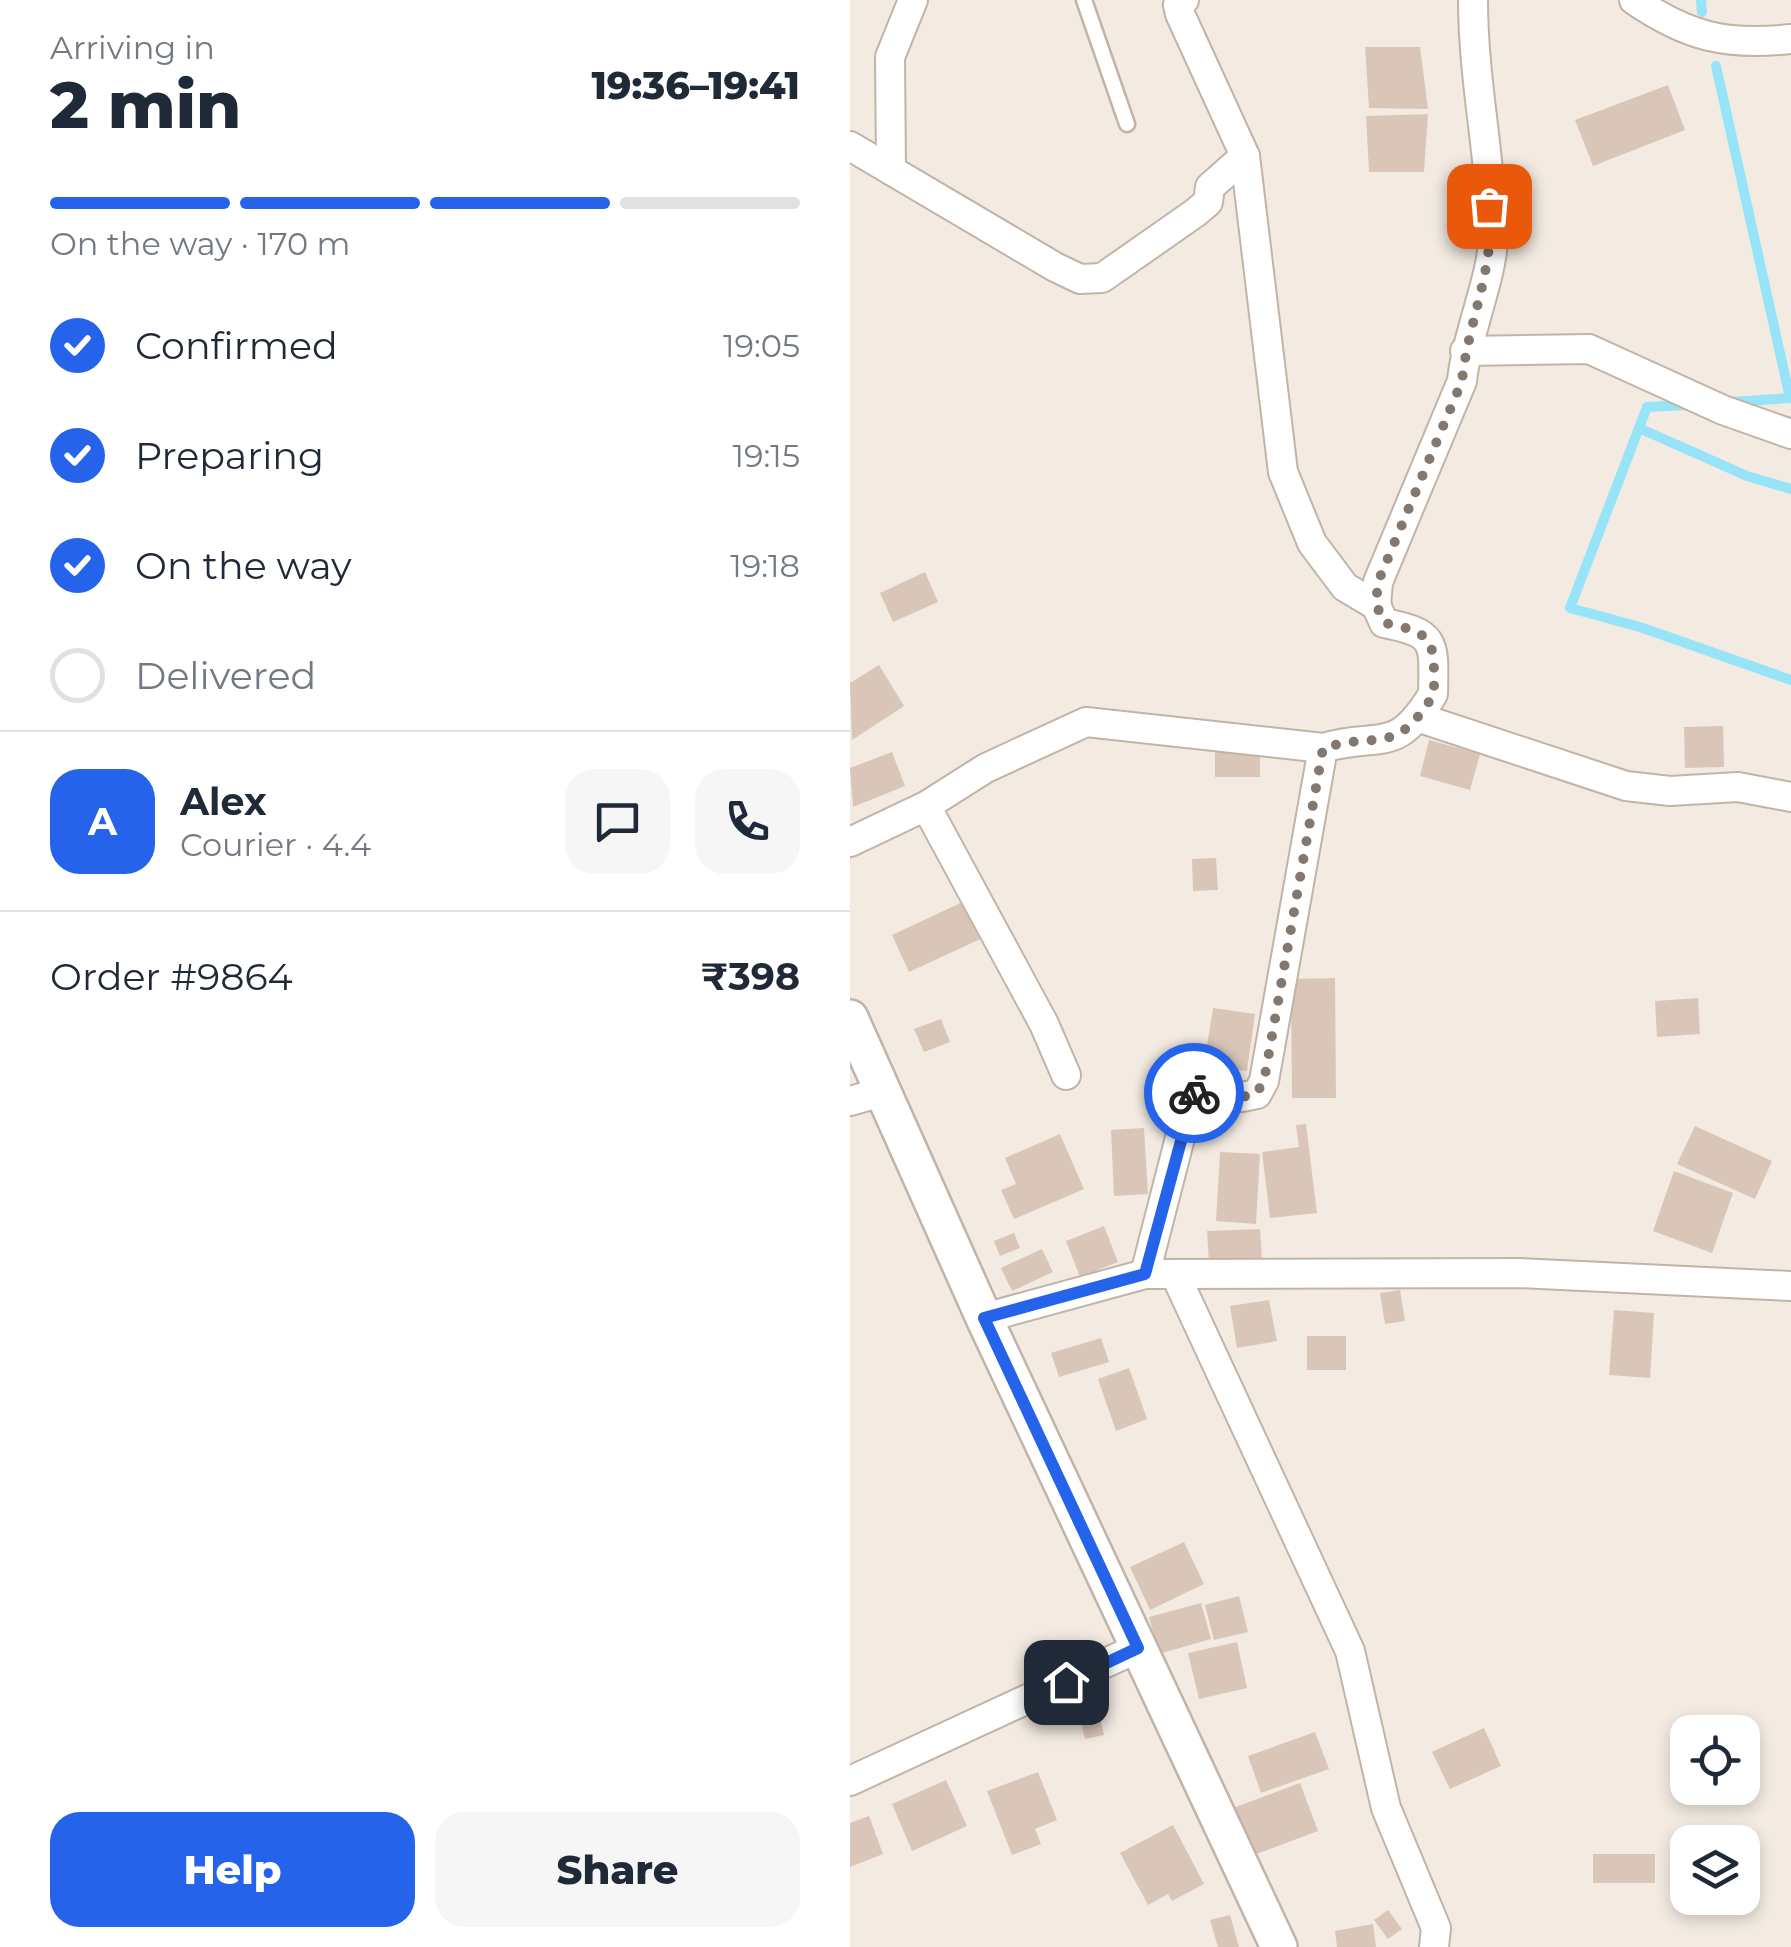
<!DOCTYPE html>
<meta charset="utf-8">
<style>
:root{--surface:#fff;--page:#f6f6f7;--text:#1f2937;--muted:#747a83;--line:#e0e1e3;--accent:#2563eb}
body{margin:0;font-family:Montserrat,sans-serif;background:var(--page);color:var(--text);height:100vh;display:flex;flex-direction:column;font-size:38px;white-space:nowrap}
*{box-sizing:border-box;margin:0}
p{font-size:32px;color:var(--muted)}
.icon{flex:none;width:55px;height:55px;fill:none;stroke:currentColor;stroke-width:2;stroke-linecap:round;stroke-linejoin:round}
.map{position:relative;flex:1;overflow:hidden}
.sheet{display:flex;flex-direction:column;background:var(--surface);width:850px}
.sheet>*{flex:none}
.buttons{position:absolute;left:820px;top:1715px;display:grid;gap:20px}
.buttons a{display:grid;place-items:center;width:90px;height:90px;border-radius:20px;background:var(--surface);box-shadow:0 5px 15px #0003;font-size:50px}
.pin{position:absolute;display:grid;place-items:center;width:85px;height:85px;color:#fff;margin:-42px;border-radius:20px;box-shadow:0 5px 15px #0006}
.courier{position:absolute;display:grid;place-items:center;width:100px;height:100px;margin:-50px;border:8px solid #2563eb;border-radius:50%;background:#fff;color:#222;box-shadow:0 2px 12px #0007}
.head em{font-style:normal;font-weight:800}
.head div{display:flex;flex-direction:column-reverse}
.head{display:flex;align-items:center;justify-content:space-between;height:170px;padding:0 50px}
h1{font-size:65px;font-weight:800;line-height:75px}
.bar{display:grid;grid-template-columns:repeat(4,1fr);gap:15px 10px;align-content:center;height:120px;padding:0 50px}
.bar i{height:12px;border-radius:8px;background:var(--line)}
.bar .on{background:var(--accent)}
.bar p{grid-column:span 4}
.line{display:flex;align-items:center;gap:25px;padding:0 50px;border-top:2px solid var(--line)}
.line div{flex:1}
.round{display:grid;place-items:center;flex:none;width:105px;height:105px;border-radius:30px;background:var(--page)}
ol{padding:0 50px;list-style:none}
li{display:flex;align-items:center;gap:30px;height:110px}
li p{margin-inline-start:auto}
li .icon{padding:10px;border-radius:50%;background:var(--accent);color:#fff;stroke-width:4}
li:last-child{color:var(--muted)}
li i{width:55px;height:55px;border:5px solid var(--line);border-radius:50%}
.primary-button{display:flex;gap:20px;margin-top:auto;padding:20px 50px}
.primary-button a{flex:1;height:115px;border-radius:30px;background:var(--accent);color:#fff;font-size:40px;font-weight:800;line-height:115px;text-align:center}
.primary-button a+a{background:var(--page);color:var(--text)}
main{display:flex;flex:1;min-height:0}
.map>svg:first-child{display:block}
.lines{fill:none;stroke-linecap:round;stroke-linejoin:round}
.stream{stroke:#97e4f8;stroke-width:10}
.building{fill:#d9c6b9}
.service-casing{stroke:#c2b3a7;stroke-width:19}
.minor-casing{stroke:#c2b3a7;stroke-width:32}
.tertiary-casing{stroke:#c2b3a7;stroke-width:40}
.service{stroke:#fff;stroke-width:14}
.minor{stroke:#fff;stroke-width:28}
.tertiary{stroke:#fff;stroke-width:35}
.done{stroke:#827870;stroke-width:10;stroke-dasharray:0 18}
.route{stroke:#2563eb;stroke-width:12}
</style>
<main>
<section class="sheet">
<div class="head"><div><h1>2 min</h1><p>Arriving in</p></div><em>19:36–19:41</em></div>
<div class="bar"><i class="on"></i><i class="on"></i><i class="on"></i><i></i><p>On the way · 170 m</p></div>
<ol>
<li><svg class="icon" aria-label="check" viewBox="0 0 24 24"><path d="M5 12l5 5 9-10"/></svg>Confirmed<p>19:05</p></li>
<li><svg class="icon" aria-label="check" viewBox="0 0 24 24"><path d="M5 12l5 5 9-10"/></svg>Preparing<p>19:15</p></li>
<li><svg class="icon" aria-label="check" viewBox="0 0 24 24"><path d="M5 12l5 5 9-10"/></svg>On the way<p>19:18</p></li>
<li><i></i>Delivered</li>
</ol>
<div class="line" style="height:180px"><b class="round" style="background:var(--accent);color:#fff">A</b><div><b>Alex</b><p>Courier · 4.4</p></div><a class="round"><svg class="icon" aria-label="chat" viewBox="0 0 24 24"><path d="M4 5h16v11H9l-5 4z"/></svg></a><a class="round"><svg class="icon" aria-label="phone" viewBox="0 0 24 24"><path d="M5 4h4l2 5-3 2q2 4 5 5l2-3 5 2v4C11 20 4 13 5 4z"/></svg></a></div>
<div class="line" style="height:130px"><div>Order #9864</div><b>₹398</b></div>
<div class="primary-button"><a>Help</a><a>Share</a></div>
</section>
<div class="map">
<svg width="941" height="1947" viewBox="0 0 941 1947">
<rect width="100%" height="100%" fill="#f3ebe2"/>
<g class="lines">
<!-- stream -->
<g class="stream">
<polyline points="851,0 852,12"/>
<polyline points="866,66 940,398 880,402"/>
<polyline points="838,405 797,407 720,608 790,627 941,680"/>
<polyline points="789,428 897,476 941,489"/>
</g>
</g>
<!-- building -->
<g class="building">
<polygon points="515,47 570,47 578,109 519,108"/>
<polygon points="818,85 835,130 743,166 725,120"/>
<polygon points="578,114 574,172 519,172 516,116"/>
<polygon points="75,572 88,602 43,622 30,593"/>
<polygon points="29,665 54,706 2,740 0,683"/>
<polygon points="873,726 874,767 835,768 834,727"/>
<polygon points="579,740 630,754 620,790 570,776"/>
<polygon points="410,747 410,777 365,777 365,748"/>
<polygon points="42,752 55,786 3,807 0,768"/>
<polygon points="366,858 368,890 343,891 342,859"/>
<polygon points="119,899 137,936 59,972 42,935"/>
<polygon points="485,978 486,1098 442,1098 441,979"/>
<polygon points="848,998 850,1034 807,1037 805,1001"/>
<polygon points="363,1008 405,1014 397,1071 354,1065"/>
<polygon points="91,1019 100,1042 74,1052 64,1029"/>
<polygon points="456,1124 467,1213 420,1218 412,1152 449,1147 446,1125"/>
<polygon points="845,1126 922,1161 905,1199 827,1164"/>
<polygon points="294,1128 298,1194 264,1196 261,1130"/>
<polygon points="210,1134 234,1189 164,1219 151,1190 166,1184 155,1158"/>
<polygon points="370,1152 410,1154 406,1224 366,1221"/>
<polygon points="824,1171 883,1193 862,1253 803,1231"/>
<polygon points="254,1226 268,1262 230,1277 216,1241"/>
<polygon points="410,1229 412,1261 359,1263 357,1231"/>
<polygon points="164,1233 170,1248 150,1256 144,1241"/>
<polygon points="192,1249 203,1272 162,1291 151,1268"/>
<polygon points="550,1290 555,1321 535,1324 530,1293"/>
<polygon points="419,1300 427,1341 387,1348 380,1306"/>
<polygon points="764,1310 804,1313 800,1378 759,1375"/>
<rect x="457" y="1336" width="39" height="34"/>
<polygon points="251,1338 259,1362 209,1377 201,1353"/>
<polygon points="279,1368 297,1419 266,1431 248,1379"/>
<polygon points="334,1542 354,1584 300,1610 280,1567"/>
<polygon points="389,1596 398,1632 364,1640 355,1605"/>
<polygon points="351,1603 361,1639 309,1654 299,1617"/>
<polygon points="387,1642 397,1688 349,1699 338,1653"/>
<polygon points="246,1699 254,1735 235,1739 227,1703"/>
<polygon points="634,1728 651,1766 600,1789 582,1752"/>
<polygon points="465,1732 479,1769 411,1793 398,1756"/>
<polygon points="188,1772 207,1820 185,1829 191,1844 162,1855 137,1791"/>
<polygon points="96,1780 117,1826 62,1851 42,1804"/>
<polygon points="450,1783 468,1831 401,1856 383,1808"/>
<polygon points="19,1816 33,1854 0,1867 0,1823"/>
<polygon points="323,1825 354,1884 322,1901 318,1894 298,1905 270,1853"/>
<rect x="743" y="1854" width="62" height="29"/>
<polygon points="538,1910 552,1929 538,1939 524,1920"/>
<polygon points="380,1915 389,1947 368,1947 360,1920"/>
<polygon points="523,1924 526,1947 487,1947 485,1931"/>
</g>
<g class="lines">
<!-- service casing -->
<g class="service-casing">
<polyline id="service" points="234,0 277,124"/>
</g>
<!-- minor casing -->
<g class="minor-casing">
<g id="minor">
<path d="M784,0C838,37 877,46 941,39"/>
<polyline points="0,146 205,267 230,279 252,278 345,213 358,202 360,187 395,156 330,14 328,5 334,0"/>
<polyline points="395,156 433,472 462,543 495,587 527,606"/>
<polyline points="41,170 40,57 63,0"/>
<polyline points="615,351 739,349 873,410 941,434"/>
<polyline points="567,717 776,786 820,791 888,787 941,797"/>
<polyline points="76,806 194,1024 216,1075"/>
<polyline points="0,842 76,806 136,768 236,722 473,748"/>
<polyline points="0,1101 32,1092"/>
<path d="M295,1274L341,1095L349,1088L392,1097L407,1094L414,1081L473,748C530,731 545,757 583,694C584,642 587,633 534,623L526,605L528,582L612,381C616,337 643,275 643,238C641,158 623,80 623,0"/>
<polyline points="325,1274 500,1651 536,1808 586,1928 584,1947"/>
<polyline points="134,1318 295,1274 668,1273 941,1286"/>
<polyline points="0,1781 288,1648"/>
</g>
</g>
<!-- tertiary casing -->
<g class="tertiary-casing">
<polyline id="tertiary" points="0,1018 134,1318 429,1947"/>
</g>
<!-- service -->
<use href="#service" class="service"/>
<!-- minor -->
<use href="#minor" class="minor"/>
<!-- tertiary -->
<use href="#tertiary" class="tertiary"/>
</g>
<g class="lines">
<!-- done -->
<path class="done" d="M344,1093L349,1088L392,1097L406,1094L414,1081L473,748C531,731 545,757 584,694C584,642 587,633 534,623L526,604L528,582L612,381C618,321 646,266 639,206"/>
<!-- route -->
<polyline class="route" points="216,1682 288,1648 134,1318 295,1274 344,1093"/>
</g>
</svg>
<div class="buttons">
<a><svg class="icon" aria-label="locate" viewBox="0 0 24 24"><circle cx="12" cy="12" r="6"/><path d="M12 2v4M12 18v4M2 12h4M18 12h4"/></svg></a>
<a><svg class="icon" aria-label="layers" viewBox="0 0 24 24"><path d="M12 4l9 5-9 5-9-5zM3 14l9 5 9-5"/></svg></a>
</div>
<div class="pin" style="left:639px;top:206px;background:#ea580c"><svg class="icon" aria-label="bag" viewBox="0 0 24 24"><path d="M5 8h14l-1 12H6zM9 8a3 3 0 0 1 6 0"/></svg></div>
<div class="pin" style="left:216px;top:1682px;background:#1f2937"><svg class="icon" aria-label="home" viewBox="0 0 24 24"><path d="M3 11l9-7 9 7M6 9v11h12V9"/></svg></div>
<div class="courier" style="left:344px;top:1093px"><svg class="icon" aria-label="bike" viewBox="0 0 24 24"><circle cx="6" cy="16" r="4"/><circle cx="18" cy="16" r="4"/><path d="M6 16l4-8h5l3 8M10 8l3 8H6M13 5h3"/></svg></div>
</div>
</main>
